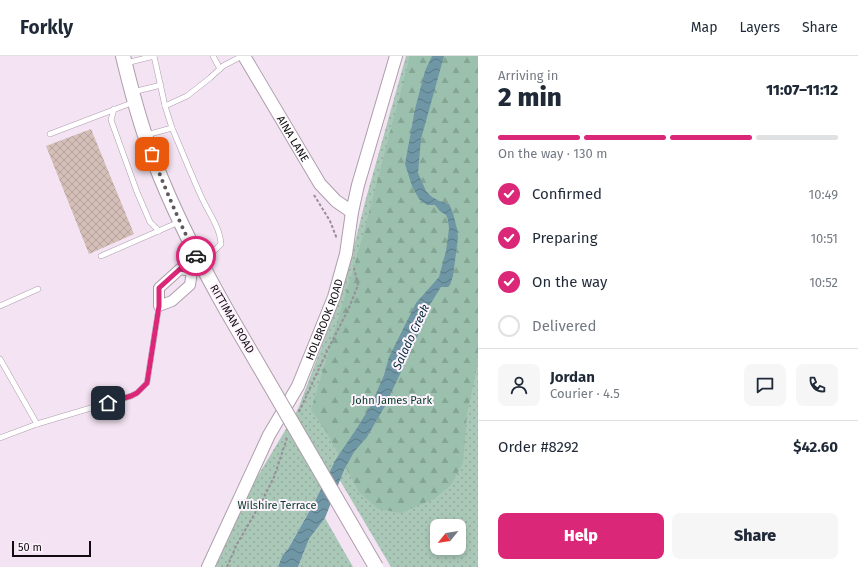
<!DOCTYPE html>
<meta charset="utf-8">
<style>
:root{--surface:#fff;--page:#f6f6f7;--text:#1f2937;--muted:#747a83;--line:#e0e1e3;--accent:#db2777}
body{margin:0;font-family:"Fira Sans",sans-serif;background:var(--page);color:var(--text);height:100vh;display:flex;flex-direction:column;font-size:15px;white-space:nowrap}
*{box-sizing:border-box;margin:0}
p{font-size:13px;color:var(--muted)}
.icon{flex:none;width:22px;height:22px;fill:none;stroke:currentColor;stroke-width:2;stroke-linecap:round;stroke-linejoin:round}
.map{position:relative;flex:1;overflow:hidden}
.side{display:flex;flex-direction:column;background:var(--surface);width:380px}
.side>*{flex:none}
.needle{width:26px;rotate:240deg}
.buttons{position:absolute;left:430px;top:463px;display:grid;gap:8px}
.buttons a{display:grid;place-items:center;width:36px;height:36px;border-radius:8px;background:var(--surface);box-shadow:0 2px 6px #0003;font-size:20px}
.scale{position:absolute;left:12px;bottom:10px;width:79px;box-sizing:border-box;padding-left:4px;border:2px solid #100b10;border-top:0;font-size:11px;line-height:14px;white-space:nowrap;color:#100b10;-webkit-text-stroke:3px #fdf3fd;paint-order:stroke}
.pin{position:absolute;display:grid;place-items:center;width:34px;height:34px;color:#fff;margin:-17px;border-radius:8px;box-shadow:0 2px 6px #0006}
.courier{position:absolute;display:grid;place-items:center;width:40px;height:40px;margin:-20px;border:3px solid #db2777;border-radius:50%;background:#fff;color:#222;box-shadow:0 1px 5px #0007}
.overview em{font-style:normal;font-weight:800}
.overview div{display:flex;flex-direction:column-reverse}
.overview{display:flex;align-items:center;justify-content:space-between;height:68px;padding:0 20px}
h1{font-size:26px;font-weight:800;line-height:30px}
.bar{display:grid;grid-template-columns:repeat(4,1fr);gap:6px 4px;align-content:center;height:48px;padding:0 20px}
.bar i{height:5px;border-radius:3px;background:var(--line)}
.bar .active{background:var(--accent)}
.bar p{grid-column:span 4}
.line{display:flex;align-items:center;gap:10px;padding:0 20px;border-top:1px solid var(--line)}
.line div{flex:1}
.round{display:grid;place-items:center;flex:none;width:42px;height:42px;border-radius:8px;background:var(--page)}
ol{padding:0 20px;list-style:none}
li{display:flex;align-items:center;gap:12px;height:44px}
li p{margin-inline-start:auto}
li .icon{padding:4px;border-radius:50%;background:var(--accent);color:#fff;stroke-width:4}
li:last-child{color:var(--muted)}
li i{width:22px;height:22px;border:2px solid var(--line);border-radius:50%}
.action{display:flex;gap:8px;margin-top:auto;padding:8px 20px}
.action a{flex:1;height:46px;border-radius:8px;background:var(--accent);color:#fff;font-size:16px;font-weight:800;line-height:46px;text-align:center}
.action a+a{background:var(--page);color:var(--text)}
header{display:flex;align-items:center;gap:24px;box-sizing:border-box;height:56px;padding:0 20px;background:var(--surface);border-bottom:1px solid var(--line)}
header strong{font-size:19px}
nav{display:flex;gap:22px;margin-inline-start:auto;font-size:14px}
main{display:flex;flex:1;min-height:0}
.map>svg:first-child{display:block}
.grass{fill:url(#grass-dots);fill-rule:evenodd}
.forest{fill:url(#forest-firs)}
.water{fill:url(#water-waves)}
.building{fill:url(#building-cross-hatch)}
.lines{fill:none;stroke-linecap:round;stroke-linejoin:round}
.service-casing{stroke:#ad9eac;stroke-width:6}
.minor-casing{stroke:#ad9eac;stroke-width:12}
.tertiary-casing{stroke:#ad9eac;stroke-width:14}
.secondary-casing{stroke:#ad9eac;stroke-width:16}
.path{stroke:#988d98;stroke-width:2;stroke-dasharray:3 2;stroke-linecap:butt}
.service{stroke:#fff;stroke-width:5}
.minor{stroke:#fff;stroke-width:10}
.tertiary{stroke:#fff;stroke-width:12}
.secondary{stroke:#fff;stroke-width:14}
.secondary-bridge-casing{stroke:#ad9eac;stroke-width:16;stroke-linecap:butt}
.secondary-bridge{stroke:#fff;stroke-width:14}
.done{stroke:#60575f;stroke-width:4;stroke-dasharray:0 7.2}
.route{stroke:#db2777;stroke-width:5}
.labels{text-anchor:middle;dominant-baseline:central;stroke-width:4;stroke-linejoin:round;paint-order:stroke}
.street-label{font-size:11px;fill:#100b10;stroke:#fdf3fd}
.park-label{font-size:11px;fill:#033825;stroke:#fdf3fd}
.water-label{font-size:12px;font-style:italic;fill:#0a313d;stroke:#fdf3fd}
</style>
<header>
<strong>Forkly</strong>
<nav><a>Map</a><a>Layers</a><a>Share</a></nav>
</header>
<main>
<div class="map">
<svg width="478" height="511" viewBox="0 0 478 511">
<defs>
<pattern id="grass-dots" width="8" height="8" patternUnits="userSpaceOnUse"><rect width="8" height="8" fill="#aac8b8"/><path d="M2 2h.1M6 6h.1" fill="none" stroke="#91aa9d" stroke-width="1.8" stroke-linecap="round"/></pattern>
<pattern id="forest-firs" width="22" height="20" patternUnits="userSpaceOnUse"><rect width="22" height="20" fill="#9bc0ad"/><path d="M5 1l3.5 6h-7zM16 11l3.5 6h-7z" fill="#84a494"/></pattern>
<pattern id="water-waves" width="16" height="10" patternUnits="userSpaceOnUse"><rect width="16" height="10" fill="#6f96a5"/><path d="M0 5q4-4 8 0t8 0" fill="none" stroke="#5a7985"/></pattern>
<pattern id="building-cross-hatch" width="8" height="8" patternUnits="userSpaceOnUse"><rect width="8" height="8" fill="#d4beb8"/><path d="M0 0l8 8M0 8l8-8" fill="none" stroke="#b5a29d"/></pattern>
</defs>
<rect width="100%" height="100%" fill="#f4e4f3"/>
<!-- grass -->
<g class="grass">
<path d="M406,0H478V511H391L332,411L314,447L288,493L282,500L278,511H214L250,433L298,353L343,234L365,146ZM437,470H459V492H437Z"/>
<polygon points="325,462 353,511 298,511 309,483"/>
</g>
<!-- forest -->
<polygon class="forest" points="410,0 478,0 478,300 477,311 467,358 463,407 451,429 434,443 401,457 378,453 359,436 324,372 311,354 362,183"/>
<!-- water -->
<polygon class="water" points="432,0 444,0 421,83 418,117 426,135 432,141 439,145 449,148 453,157 457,173 458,182 453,220 450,229 448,231 441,231 429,250 416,284 385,350 367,381 354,396 344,414 325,462 309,483 298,511 278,511 282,500 288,493 314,447 336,403 357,372 371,349 384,319 389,301 416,247 439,221 446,195 449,173 448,164 446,159 440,155 435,149 427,149 419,143 412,130 405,108 415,53 425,15"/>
<!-- building -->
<polygon class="building" points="91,73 134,178 89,198 46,90"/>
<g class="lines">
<!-- service casing -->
<g class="service-casing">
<g id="service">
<polyline points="213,0 220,13"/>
<polyline points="126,7 154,0"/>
<polyline points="133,36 161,29"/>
<polyline points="165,50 187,40 210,22 223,10 242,0"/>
<polyline points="114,53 111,64 137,136 150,166 159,175"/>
<path d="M172,72C182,95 191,118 201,140C208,156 220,171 221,188L202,207"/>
<polyline points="50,78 134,46"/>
<polyline points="146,79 172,72 165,50 154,0"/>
<polyline points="101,200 179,166"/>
<polyline points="0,250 38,233"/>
<polyline points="0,303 37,368"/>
<polyline points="0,382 37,368 131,340 137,337 147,327 159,250"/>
</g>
</g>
<!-- minor casing -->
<g class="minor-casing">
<polyline id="minor" points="192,215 180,213 159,232 159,250 172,245 190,229 192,215 201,208"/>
</g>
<!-- tertiary casing -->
<g class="tertiary-casing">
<g id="tertiary">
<path id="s1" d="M244,0L320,128L336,145L352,156"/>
<path id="s2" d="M208,511L269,379L298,330L334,241L346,198L352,156L358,129L396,0"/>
</g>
</g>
<!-- secondary casing -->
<g class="secondary-casing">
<path id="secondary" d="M123,0C130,29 137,57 147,85C167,144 196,200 227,255"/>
</g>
<!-- path -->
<g class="path">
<polyline points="314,139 330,165 337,183"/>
<polyline points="299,356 328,293 349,252 358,229 354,212"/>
<polyline points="227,511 237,488 262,445 274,421 287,382"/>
</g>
<!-- service -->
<use href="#service" class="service"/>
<!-- minor -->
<use href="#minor" class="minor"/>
<!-- tertiary -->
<use href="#tertiary" class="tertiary"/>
<!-- secondary -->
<use href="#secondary" class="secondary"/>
<!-- secondary-bridge casing -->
<g class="secondary-bridge-casing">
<polyline id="secondary-bridge" points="227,255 376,511"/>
</g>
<!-- secondary-bridge -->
<use href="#secondary-bridge" class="secondary-bridge"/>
</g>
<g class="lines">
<!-- done -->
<path class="done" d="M152,98C165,133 180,167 196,200"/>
<!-- route -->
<polyline class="route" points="108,347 131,340 137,337 147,327 159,250 159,232 180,213 192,215 201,208 196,200"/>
</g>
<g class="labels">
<!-- street labels -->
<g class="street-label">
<text stroke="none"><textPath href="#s1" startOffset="96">AINA LANE</textPath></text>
<text transform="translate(232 263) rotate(60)">RITTIMAN ROAD</text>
<text stroke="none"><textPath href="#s2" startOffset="274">HOLBROOK ROAD</textPath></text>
</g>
<!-- park labels -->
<g class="park-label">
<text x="392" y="344">John James Park</text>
<text x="277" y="449">Wilshire Terrace</text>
</g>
<!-- water labels -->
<g class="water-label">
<text transform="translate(411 281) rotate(-65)">Salado Creek</text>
</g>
</g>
</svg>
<div class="buttons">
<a><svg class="needle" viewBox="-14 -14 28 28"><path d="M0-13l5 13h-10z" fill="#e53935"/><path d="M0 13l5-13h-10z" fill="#747a83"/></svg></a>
</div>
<div class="scale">50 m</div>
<div class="pin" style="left:152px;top:98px;background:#ea580c"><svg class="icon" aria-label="bag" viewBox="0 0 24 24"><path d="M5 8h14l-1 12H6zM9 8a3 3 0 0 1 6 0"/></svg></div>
<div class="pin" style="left:108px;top:347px;background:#1f2937"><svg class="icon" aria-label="home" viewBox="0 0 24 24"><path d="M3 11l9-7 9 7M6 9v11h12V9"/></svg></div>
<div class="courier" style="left:196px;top:200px"><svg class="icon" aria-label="car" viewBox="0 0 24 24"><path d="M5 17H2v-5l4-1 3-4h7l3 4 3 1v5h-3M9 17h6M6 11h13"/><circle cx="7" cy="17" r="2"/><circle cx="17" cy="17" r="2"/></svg></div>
</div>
<section class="side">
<div class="overview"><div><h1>2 min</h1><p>Arriving in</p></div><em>11:07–11:12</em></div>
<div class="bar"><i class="active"></i><i class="active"></i><i class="active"></i><i></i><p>On the way · 130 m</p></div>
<ol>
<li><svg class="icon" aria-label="check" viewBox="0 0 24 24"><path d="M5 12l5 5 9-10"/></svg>Confirmed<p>10:49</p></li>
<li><svg class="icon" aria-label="check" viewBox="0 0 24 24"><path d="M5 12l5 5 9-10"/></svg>Preparing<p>10:51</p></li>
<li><svg class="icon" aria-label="check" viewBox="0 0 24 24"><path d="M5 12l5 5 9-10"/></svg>On the way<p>10:52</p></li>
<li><i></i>Delivered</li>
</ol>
<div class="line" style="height:72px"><a class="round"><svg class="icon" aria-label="person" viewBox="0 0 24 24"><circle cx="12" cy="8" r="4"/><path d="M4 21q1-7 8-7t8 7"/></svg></a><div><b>Jordan</b><p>Courier · 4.5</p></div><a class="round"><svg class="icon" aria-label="chat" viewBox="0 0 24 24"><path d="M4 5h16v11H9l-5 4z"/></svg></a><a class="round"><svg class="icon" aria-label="phone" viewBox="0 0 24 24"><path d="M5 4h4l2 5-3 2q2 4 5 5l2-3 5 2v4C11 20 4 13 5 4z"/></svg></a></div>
<div class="line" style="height:52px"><div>Order #8292</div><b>$42.60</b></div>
<div class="action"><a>Help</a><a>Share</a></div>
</section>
</main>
